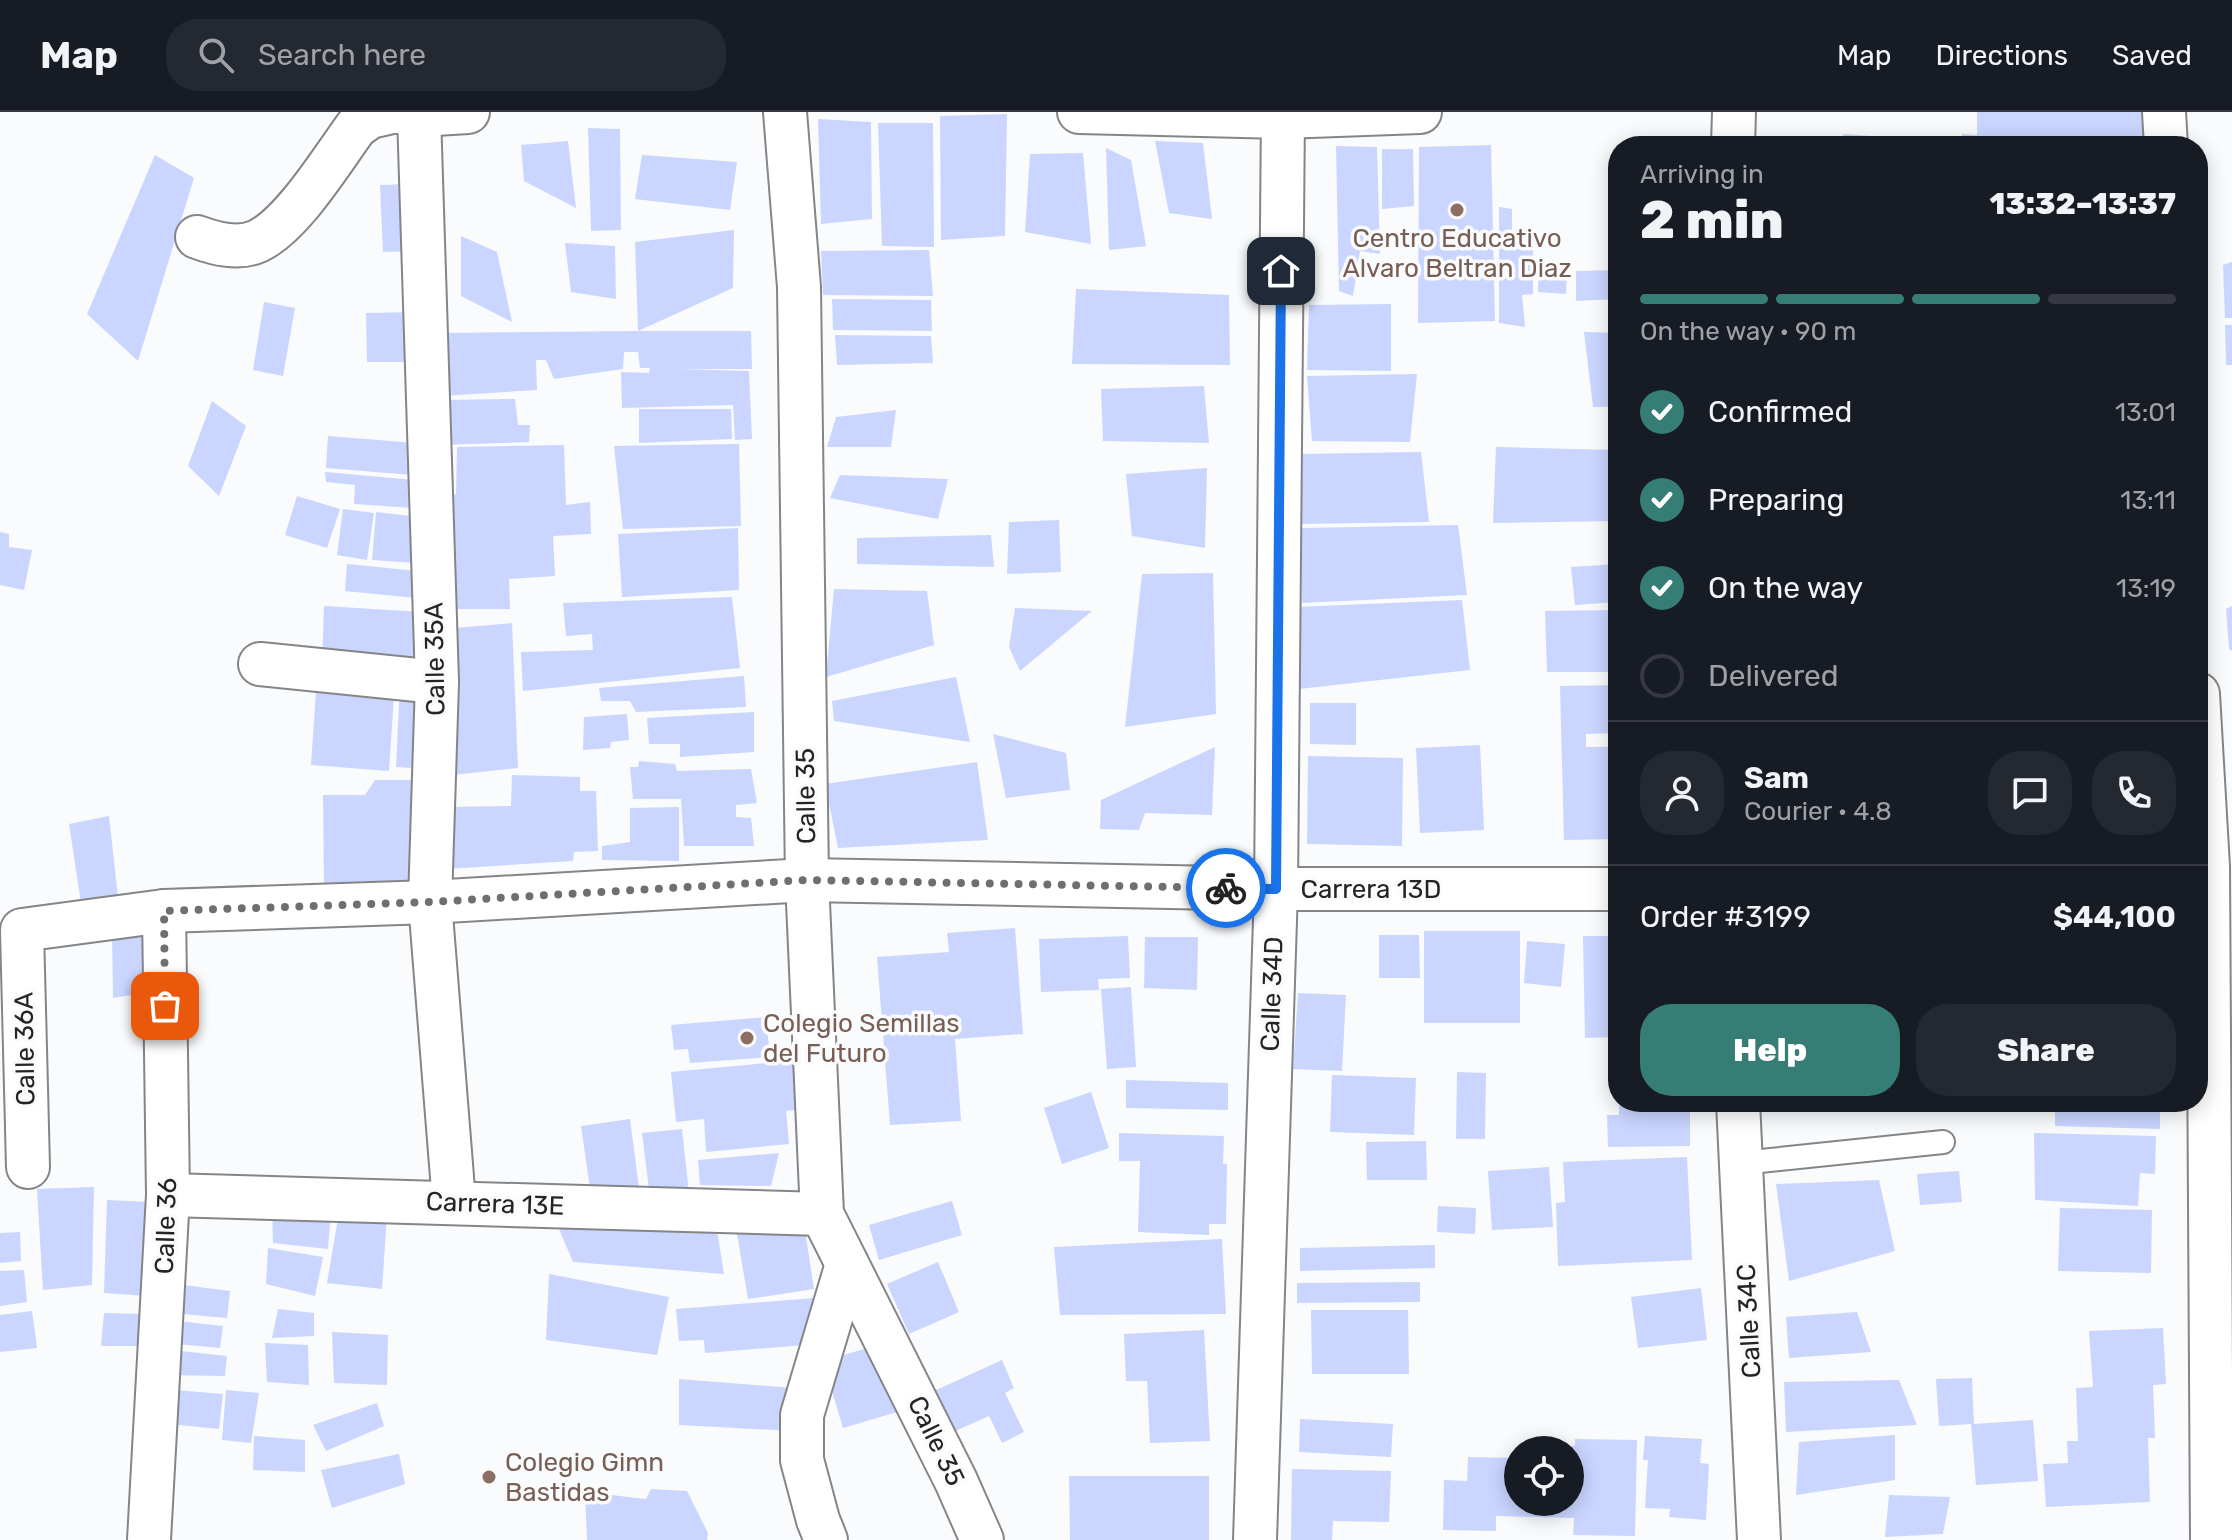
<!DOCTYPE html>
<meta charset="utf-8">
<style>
:root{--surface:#171b24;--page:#242831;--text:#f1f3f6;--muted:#9ea1a6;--line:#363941;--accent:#367d75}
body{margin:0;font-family:Rubik,sans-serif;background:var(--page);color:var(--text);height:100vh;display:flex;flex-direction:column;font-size:30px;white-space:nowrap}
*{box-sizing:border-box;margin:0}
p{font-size:26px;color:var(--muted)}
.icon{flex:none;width:44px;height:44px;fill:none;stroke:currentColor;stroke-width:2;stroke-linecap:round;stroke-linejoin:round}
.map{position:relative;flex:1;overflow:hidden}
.details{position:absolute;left:1608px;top:24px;width:600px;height:976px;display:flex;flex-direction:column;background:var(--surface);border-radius:32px;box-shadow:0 4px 20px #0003}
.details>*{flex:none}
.fabs{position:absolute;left:1504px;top:1324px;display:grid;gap:16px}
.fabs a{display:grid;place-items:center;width:80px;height:80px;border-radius:50%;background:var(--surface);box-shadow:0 4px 20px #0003;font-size:40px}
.pin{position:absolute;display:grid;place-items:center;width:68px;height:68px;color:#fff;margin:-34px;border-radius:16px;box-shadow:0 4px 12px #0006}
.courier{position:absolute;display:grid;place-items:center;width:80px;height:80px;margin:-40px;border:6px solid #1a73e8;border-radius:50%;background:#fff;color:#222;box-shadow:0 2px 10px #0007}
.summary em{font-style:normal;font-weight:800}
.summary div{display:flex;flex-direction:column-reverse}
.summary{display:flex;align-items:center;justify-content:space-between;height:136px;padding:0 32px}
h1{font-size:52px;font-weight:800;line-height:60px}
.bar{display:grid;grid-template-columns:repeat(4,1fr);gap:12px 8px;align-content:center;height:96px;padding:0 32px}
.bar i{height:10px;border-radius:6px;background:var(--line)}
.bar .active{background:var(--accent)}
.bar p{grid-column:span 4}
.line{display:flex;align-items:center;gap:20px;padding:0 32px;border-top:2px solid var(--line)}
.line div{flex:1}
.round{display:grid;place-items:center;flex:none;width:84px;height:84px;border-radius:32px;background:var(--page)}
ol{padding:0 32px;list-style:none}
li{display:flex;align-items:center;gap:24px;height:88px}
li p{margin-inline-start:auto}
li .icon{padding:8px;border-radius:50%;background:var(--accent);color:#fff;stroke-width:4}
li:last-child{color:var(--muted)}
li i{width:44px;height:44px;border:4px solid var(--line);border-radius:50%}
.button{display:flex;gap:16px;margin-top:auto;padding:16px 32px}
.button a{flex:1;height:92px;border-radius:32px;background:var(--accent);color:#fff;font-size:32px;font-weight:800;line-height:92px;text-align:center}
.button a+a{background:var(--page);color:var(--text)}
header{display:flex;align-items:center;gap:48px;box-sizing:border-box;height:112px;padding:0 40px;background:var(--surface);border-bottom:2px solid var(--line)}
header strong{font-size:38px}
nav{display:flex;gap:44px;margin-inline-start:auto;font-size:28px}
.search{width:560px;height:72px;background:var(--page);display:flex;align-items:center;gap:20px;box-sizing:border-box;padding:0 28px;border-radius:32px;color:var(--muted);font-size:30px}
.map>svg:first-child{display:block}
.building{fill:#cad6ff}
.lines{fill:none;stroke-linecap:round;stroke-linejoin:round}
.service-casing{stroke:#848587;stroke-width:26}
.minor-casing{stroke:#848587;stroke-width:46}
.service{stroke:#fff;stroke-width:22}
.minor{stroke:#fff;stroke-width:42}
.done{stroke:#6f6f71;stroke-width:8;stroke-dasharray:0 14.4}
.route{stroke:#1a73e8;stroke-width:10}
.education-dot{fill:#8d6e63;stroke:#fafbfd;stroke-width:3}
.labels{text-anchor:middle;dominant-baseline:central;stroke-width:7;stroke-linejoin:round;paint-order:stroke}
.education-label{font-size:26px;fill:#785e54;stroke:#fafbfd;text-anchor:start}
.street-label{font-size:26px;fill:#242425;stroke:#fafbfd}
</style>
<header>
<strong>Map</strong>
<div class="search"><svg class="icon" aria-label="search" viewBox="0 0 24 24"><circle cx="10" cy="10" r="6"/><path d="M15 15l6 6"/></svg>Search here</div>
<nav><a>Map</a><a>Directions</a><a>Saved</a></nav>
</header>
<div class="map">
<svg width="2232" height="1428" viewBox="0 0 2232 1428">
<rect width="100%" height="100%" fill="#fafbfd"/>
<!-- building -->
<g class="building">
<polygon points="1977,0 2162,0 2162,34 1962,34 1962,22 1977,23"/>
<polygon points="1007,2 1005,124 941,128 940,4"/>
<polygon points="818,7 871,10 872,107 821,112"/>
<polygon points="878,11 933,11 934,135 882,134"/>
<polygon points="588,16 620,17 621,118 591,119"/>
<polygon points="1843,22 1886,25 1888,34 1842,34"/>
<polygon points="1774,25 1805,26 1807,34 1775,34"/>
<polygon points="568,29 576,96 524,69 521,33"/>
<polygon points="1155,29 1203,31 1212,107 1169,101"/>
<polygon points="1491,33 1495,209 1418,211 1419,35"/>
<polygon points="1336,34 1377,35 1380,142 1360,139 1353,184 1339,179"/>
<polygon points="1106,36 1131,48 1146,134 1109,138"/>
<polygon points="1382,37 1413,37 1414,94 1382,97"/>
<polygon points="1083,41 1091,132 1025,120 1030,42"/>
<polygon points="155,43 194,66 138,249 87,202"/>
<polygon points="642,43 737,50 730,98 635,87"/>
<polygon points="409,72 413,139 383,140 380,73"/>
<polygon points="1499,95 1512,97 1512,131 1533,130 1533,182 1522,183 1525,215 1499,211"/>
<polygon points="734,118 733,176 638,219 751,219 752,257 679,257 749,259 752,327 735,328 733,293 622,296 621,260 649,261 650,256 640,256 638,240 624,240 623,257 554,267 546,248 536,248 537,278 442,284 440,221 638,219 635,130"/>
<polygon points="461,124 497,140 512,210 461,184"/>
<polygon points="565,131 615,134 616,187 571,180"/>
<polygon points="929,138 933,184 823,183 821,139"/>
<polygon points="1539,149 1567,152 1566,182 1538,180"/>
<polygon points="2232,150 2232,206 2225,206 2223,153"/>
<polygon points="1618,158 1618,187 1576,189 1576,159"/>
<polygon points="1076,177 1229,183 1230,253 1072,252"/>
<polygon points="832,187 931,188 932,219 833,218"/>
<polygon points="264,190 295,196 283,264 253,258"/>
<polygon points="1391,192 1391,259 1307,258 1309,193"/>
<polygon points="415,200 416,250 367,250 366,201"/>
<polygon points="2225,213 2232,213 2232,253 2226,253"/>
<polygon points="1584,220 1618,221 1618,295 1593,295"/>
<polygon points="835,223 931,224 933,251 837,253"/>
<polygon points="1417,262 1410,330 1312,329 1307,264"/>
<polygon points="1204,274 1209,331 1103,329 1101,277"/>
<polygon points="515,287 518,313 530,313 529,330 443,333 442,288"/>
<polygon points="212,289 246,314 219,384 188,354"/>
<polygon points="639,297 731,297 732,327 639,331"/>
<polygon points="896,298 891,335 827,335 836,305"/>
<polygon points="328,324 416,331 413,363 326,356"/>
<polygon points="739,332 741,414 623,417 614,334"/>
<polygon points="564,333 566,393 590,390 591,422 553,424 555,464 509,467 510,497 454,497 441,386 456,382 457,335"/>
<polygon points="1496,335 1618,338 1618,409 1493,411"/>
<polygon points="1421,340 1429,410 1299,412 1299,342"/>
<polygon points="1207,356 1205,436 1132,424 1126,362"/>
<polygon points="325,360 415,368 413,396 354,392 355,373 326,370"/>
<polygon points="840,363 948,367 938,407 830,386"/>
<polygon points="297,384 340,397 327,436 285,423"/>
<polygon points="343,397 374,401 367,448 337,443"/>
<polygon points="376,400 420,405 416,451 372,448"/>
<polygon points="1059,408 1061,460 1007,462 1009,410"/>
<polygon points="1458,413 1467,483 1302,491 1301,416"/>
<polygon points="738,416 739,478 622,485 618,422"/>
<polygon points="0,420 9,422 9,435 32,438 24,478 0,473"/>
<polygon points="991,423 994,455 857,452 857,426"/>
<polygon points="347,452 417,459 415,486 345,479"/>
<polygon points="1618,452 1618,490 1575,493 1571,455"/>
<polygon points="1213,461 1216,602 1125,615 1142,462"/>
<polygon points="834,477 927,479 934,533 826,565"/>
<polygon points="732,485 740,556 523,579 521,540 593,538 592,522 566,524 563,491"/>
<polygon points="1462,488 1470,558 1299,577 1295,495"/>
<polygon points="324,494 423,500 421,553 322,548"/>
<polygon points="2232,494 2232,539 2229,537 2226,497"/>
<polygon points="1015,496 1092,499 1020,559 1009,535"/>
<polygon points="1618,498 1618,560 1547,560 1545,499"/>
<polygon points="512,511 518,656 444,664 443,517"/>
<polygon points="317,564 395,570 389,659 311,653"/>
<polygon points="744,564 746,595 636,600 630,589 601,589 599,576"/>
<polygon points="956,565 970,630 834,609 832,589"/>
<polygon points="400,572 418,573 414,656 396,655"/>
<polygon points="1618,573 1618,621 1586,622 1586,635 1618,635 1618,727 1564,728 1560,574"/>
<polygon points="1310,591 1356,591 1356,633 1310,632"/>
<polygon points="754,600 754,640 680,645 680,632 649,632 647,606"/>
<polygon points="627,602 629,628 611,630 610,636 583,638 584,605"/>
<polygon points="993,622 1066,641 1070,678 1006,686"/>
<polygon points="1480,633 1484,718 1420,721 1416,636"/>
<polygon points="1215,635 1212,703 1145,701 1139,718 1100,717 1101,688"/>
<polygon points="1308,644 1403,646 1402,734 1307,732"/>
<polygon points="639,649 675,652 677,659 751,657 757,691 736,693 736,705 751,706 754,734 684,734 681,687 633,687 630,655 638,655"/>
<polygon points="977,650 988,728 838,736 825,672"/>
<polygon points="512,663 580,665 580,679 596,679 598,739 574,740 573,749 446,757 444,695 511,694"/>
<polygon points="375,668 416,668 417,775 324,775 323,683 365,683"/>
<polygon points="679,695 679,749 602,748 602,734 630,730 630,696"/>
<polygon points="109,704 118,785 81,791 69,712"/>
<polygon points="147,815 151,880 113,886 112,819"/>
<polygon points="1015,816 1023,922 955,927 961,1009 890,1013 877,845 949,840 947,821"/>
<rect x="1424" y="819" width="96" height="92"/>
<polygon points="1379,823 1419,823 1420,866 1379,866"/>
<polygon points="1128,824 1130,866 1098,867 1099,878 1041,880 1039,827"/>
<polygon points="1583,824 1618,824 1618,925 1585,926"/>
<polygon points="1145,825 1198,825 1197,878 1144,876"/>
<polygon points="1527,829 1565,832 1561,875 1524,871"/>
<polygon points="1131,875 1136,955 1107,957 1101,877"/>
<polygon points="1298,881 1346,883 1342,959 1293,957"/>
<polygon points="766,905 770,945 690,951 688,937 674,938 671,913"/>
<polygon points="800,948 805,997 786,999 789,1032 706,1040 704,1007 676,1010 671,960"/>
<polygon points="1457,960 1486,961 1485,1027 1456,1027"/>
<polygon points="1332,963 1416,966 1414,1023 1330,1020"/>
<polygon points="1126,968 1228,971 1228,998 1126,996"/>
<polygon points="1091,980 1109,1036 1062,1052 1044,996"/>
<polygon points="1619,990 1690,990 1690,1034 1608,1035 1607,1003 1619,1003"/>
<polygon points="2055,990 2160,990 2160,1017 2055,1014"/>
<polygon points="630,1007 640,1084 592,1090 581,1014"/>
<polygon points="682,1017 689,1081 650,1085 642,1021"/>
<polygon points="1119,1021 1224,1024 1223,1052 1227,1052 1226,1112 1209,1112 1209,1123 1138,1120 1140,1049 1119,1049"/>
<polygon points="2034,1021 2156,1024 2155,1062 2140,1061 2138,1094 2035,1088"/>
<polygon points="1426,1029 1427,1068 1367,1068 1366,1030"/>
<polygon points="779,1041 771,1074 700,1073 698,1048"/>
<polygon points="1687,1045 1692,1148 1558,1154 1556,1091 1565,1090 1563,1050"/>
<polygon points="1549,1055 1553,1115 1492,1118 1488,1059"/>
<polygon points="1959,1059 1962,1090 1920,1093 1917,1062"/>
<polygon points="1879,1068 1895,1139 1789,1169 1776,1072"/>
<polygon points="94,1075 92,1173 43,1178 37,1077"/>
<polygon points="107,1088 152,1090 146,1184 104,1181"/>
<polygon points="952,1089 962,1123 879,1148 869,1113"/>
<polygon points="272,1093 331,1099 328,1137 273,1131"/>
<polygon points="1438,1094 1476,1096 1475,1122 1437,1120"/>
<polygon points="2060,1096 2152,1098 2151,1161 2058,1159"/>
<polygon points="339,1100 387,1103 382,1177 327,1171"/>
<polygon points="556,1110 716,1112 724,1162 573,1150"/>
<polygon points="804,1112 814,1177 748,1187 737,1122"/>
<polygon points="20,1120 21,1149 0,1151 0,1121"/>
<polygon points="1222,1127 1226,1202 1060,1203 1054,1135"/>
<polygon points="1435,1133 1435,1156 1300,1159 1300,1136"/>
<polygon points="268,1136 323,1145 315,1184 266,1172"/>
<polygon points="938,1150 959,1200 909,1222 887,1172"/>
<polygon points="24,1158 27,1190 0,1194 0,1159"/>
<polygon points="549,1162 669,1185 657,1243 546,1228"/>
<polygon points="1420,1170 1420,1190 1297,1191 1297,1171"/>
<polygon points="168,1171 230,1179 227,1206 172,1201"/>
<polygon points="1701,1176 1707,1228 1638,1236 1631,1185"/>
<polygon points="814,1186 818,1232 705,1241 704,1228 679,1229 676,1197"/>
<polygon points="278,1197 314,1201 314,1224 272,1226"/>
<polygon points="1311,1198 1408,1198 1409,1262 1312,1262"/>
<polygon points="32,1199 37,1236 0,1240 0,1203"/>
<polygon points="1857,1200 1871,1240 1789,1246 1786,1205"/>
<polygon points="104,1201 148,1202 144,1234 101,1234"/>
<polygon points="169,1208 223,1214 220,1236 167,1231"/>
<polygon points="2163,1216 2166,1272 2153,1273 2155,1326 2148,1326 2150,1390 2046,1395 2043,1352 2068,1351 2067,1329 2078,1329 2076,1276 2093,1275 2089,1219"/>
<polygon points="1204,1218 1210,1329 1150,1331 1147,1269 1126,1269 1124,1222"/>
<polygon points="332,1220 388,1223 387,1273 334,1271"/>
<polygon points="265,1231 308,1233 309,1273 267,1270"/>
<polygon points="878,1233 897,1300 843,1316 823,1249"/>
<polygon points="162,1237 227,1244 225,1264 163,1263"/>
<polygon points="1002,1248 1014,1276 1005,1281 1024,1320 1002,1331 989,1304 953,1320 934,1279"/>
<polygon points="1972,1266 1974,1312 2033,1308 2038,1369 1976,1373 1971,1312 1939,1314 1936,1267"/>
<polygon points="679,1267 794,1276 794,1319 679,1313"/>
<polygon points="1899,1268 1917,1313 1786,1320 1784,1270"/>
<polygon points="163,1277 223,1282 219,1317 160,1311"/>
<polygon points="226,1278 259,1281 251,1331 222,1328"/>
<polygon points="377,1291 384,1314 326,1339 313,1313"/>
<polygon points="1300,1307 1393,1312 1391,1345 1299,1340"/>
<polygon points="1895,1323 1895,1368 1796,1383 1799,1330"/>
<polygon points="254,1324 305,1328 305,1360 253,1358"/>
<polygon points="1645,1324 1702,1327 1700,1351 1709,1352 1706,1408 1669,1405 1670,1397 1645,1396 1648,1348 1643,1348"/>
<polygon points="1575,1327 1637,1328 1635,1424 1573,1423 1574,1406 1496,1404 1496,1419 1443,1418 1444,1368 1467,1369 1468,1345 1518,1346 1518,1390 1570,1390 1570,1338 1537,1338 1537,1333 1575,1334"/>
<polygon points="399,1342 405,1372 332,1396 321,1358"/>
<polygon points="1292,1357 1391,1359 1389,1410 1333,1409 1332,1428 1291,1428"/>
<polygon points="1069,1364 1209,1364 1209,1428 1070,1428"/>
<polygon points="651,1377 687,1379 708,1421 707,1428 587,1428 585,1380 646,1387"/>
<polygon points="1889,1383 1950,1385 1943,1422 1885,1425"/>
</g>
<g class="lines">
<!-- service casing -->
<g class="service-casing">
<polyline id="service" points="1741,1051 1943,1030"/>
</g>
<!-- minor casing -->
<g class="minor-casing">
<g id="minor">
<polyline points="399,0 419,3 468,0"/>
<polyline points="785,0 799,175 807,768 822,1102 956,1369 982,1428"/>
<polyline points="1079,0 1283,5 1420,0"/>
<polyline points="2164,0 2166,34"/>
<polyline points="419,3 437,570 430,790 454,1090"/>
<polyline points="1733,34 1734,0"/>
<path d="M197,125C216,132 239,138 258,129C293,112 332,48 356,15L370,5L392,0"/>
<polyline points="260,552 437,570"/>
<polyline points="2198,582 2208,755 2212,1428"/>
<polyline points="1738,990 1759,1428"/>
<polyline points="28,1055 22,818 164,799 430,790 807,768 1276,777 1618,777"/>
<polyline points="168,1083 822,1102"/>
<polyline points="149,1428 168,1083 164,799"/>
<polyline points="826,1428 818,1408 802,1348 802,1303 847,1152"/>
<polyline points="1255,1428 1276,777 1283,0"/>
</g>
</g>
<!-- service -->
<use href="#service" class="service"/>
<!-- minor -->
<use href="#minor" class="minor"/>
</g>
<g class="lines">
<!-- done -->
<polyline class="done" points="165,894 164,799 430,790 807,768 1226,776"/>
<!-- route -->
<polyline class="route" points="1226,776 1276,777 1281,159"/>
</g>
<!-- markers -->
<g class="education-dot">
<circle cx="1457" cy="98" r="8"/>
<circle cx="747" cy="926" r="8"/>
<circle cx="489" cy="1365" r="8"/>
</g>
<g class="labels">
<!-- education labels -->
<g class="education-label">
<text x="1457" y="126" text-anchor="middle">Centro Educativo<tspan x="1457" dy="30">Alvaro Beltran Diaz</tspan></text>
<text x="763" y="911">Colegio Semillas<tspan x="763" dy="30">del Futuro</tspan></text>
<text x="505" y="1350">Colegio Gimn<tspan x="505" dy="30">Bastidas</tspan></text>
</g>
<!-- street labels -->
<g class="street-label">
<text transform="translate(435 547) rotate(-91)">Calle 35A</text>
<text transform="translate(806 684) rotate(-91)">Calle 35</text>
<text x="1371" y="777">Carrera 13D</text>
<text transform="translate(1272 882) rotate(-88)">Calle 34D</text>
<text transform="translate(25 937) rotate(-91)">Calle 36A</text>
<text transform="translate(495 1092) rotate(2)">Carrera 13E</text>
<text transform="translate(166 1114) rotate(-88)">Calle 36</text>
<text transform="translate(1749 1209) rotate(-93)">Calle 34C</text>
<text transform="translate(936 1329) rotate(64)">Calle 35</text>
</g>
</g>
</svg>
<div class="fabs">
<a><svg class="icon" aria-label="locate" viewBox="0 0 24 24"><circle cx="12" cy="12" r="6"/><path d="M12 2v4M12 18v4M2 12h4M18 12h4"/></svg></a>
</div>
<div class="pin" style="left:165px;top:894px;background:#ea580c"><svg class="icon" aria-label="bag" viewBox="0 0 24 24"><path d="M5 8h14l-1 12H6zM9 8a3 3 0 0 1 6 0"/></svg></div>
<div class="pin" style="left:1281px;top:159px;background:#1f2937"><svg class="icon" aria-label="home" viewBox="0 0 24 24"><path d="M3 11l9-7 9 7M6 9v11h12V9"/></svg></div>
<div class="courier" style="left:1226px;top:776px"><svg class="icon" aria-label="bike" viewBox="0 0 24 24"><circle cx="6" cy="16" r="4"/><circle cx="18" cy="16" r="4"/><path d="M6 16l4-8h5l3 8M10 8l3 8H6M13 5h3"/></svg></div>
<section class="details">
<div class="summary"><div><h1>2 min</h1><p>Arriving in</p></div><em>13:32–13:37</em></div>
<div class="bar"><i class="active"></i><i class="active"></i><i class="active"></i><i></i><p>On the way · 90 m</p></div>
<ol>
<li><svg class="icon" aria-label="check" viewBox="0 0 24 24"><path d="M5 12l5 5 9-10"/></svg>Confirmed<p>13:01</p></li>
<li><svg class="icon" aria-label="check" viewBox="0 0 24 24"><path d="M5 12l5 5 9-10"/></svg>Preparing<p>13:11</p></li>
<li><svg class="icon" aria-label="check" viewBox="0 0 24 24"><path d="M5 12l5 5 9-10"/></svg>On the way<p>13:19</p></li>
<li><i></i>Delivered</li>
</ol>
<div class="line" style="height:144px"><a class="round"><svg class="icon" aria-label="person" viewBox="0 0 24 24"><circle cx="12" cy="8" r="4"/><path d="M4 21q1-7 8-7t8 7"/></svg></a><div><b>Sam</b><p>Courier · 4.8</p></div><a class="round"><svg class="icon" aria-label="chat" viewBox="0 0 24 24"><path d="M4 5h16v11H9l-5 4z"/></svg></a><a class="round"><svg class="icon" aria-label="phone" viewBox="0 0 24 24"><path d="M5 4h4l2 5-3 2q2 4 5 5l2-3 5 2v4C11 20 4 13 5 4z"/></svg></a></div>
<div class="line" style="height:104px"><div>Order #3199</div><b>$44,100</b></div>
<div class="button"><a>Help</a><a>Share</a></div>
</section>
</div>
